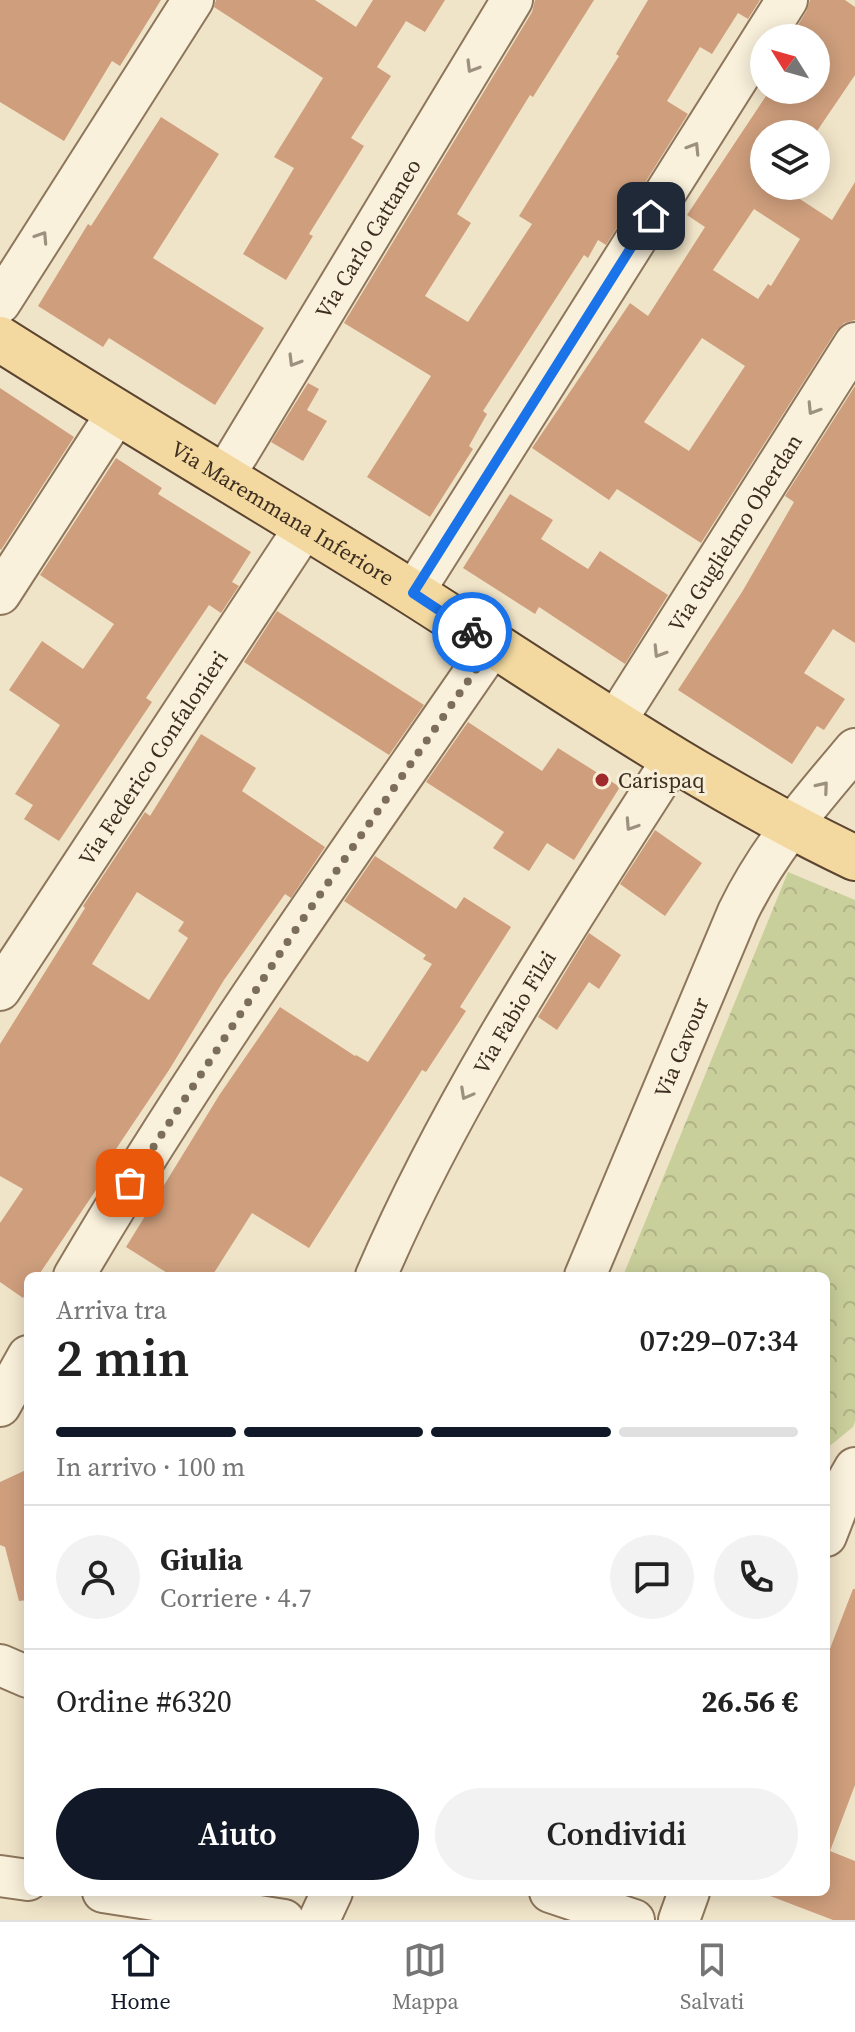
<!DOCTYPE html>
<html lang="it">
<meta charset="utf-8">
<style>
:root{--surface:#fff;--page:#f2f2f2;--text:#222;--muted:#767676;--line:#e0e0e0;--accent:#111827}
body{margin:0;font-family:"Source Serif 4",serif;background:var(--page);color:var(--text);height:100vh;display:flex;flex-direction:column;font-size:30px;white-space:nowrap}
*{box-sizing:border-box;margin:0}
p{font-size:26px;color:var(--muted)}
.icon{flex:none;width:44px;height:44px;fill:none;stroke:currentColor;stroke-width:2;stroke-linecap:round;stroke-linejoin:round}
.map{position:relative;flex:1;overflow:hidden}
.panel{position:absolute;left:24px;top:1272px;width:806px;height:624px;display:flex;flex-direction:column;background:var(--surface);border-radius:12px;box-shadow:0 4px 20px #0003}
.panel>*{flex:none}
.needle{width:52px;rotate:307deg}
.tools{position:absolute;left:750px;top:24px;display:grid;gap:16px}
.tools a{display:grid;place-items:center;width:80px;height:80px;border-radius:50%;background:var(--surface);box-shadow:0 4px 20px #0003;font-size:40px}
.pin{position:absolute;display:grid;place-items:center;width:68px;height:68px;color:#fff;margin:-34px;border-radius:16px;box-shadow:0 4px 12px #0006}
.courier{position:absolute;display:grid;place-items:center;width:80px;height:80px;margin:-40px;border:6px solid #1a73e8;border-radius:50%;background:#fff;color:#222;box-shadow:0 2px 10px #0007}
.summary em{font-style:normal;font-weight:600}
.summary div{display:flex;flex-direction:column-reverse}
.summary{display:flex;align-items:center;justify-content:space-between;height:136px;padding:0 32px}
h1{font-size:52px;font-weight:600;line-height:60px}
.bar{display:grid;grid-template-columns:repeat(4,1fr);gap:12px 8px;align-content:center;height:96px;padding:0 32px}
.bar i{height:10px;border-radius:6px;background:var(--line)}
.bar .on{background:var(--accent)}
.bar p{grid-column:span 4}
.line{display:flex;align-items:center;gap:20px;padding:0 32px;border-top:2px solid var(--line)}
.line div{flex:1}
.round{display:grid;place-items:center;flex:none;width:84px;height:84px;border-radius:42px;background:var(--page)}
.cta{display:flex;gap:16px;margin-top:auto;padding:16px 32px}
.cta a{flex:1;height:92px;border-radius:48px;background:var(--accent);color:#fff;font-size:32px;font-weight:600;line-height:92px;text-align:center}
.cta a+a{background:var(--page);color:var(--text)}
.tab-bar{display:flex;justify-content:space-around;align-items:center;height:112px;border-top:2px solid var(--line);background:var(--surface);font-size:22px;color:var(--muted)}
.tab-bar a{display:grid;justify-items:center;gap:4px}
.tab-bar .on{color:var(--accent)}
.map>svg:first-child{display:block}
.park{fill:url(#park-crowns)}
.building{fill:#cf9f7d;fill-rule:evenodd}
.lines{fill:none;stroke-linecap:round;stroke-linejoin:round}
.minor-casing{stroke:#8d765c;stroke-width:44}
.major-casing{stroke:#5b4430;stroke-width:48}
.minor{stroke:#faf1dc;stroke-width:40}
.major{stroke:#f3d9a0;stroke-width:44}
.oneway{stroke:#9c907e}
.done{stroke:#7c6e5b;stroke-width:8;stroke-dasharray:0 14.4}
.route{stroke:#1a73e8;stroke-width:10}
.poi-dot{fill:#9e2a2b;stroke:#f7eed8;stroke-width:3}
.labels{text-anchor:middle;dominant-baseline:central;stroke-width:6;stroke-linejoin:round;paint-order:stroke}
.street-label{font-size:22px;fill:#3d2e20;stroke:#f7eed8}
.poi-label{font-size:22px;fill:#3d2e20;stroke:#f7eed8;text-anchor:start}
</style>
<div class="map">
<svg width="855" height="1920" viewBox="0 0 855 1920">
<defs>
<pattern id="park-crowns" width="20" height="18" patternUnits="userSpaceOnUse" patternTransform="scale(2)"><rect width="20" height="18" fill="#c9cf9b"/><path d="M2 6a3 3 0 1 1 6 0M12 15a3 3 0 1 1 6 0" fill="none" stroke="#aeb285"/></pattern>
</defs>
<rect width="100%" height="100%" fill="#f0e4c8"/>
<!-- park -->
<polygon class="park" points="788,872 855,900 855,1421 853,1427 826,1449 826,1276 623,1276"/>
<!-- building -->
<g class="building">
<polygon points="0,0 161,0 120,66 112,61 64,141 0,102"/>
<polygon points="216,0 315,0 356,27 373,0 445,0 425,32 406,21 377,67 391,76 351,138 364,146 309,234 313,236 286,280 243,254 294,168 274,157 323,78 214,7"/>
<polygon points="535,0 594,0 533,97 530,95 457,214 471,223 425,296 468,322 532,224 519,216 619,56 616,54 648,0 760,0 748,19 738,13 712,54 700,47 667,101 688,114 606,245 598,240 588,258 584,255 483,411 487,414 469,446 473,449 430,517 367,477 431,376 344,323 532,12"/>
<path d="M810,0H845L855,7V75L815,134H764V186H780L832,220L855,182V320L844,323L836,331L701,543L617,489L609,500L532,448L630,303L648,316L705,227L687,215L770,90H816V38H790L806,12ZM754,209L800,239L771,286L768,284L758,299L713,270ZM702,338L745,366L689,451L644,422Z"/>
<polygon points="161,117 219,154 153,258 264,328 215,405 109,338 103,347 38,306 88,224 91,226"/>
<polygon points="308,383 319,389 307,410 327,421 303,461 271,442"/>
<polygon points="855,386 855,643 833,629 804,673 845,699 824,730 817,726 792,764 678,690 742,592 794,502 785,496"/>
<polygon points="0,388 74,437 1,550 0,549"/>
<polygon points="116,458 162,488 158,494 251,552 232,582 239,586 221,613 209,605 146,698 152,702 59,841 24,819 33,805 15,794 60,725 9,690 42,641 83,669 114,624 40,575"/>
<polygon points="510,494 553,520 541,539 588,569 600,551 668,595 625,664 539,607 535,614 463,568"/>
<polygon points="277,611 424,705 389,755 244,662"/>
<polygon points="468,722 542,771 558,748 620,787 574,860 547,843 529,871 493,848 504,832 426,782"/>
<path d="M201,734L256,768L242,791L325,847L291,898L285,894L224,980L169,1070L116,1149L121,1153L38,1276H28V1290L23,1298L0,1282V1223L23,1189L0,1176V1044L85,908L83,906L85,903L145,812L150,816ZM137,892L184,922L178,931L188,938L149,1000L92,964Z"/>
<polygon points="655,830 702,863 665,916 620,884"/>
<polygon points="375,856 456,909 464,897 511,927 460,1007 466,1011 426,1072 422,1070 309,1248 252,1213 212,1276 172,1276 126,1247 220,1094 280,1007 355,1056 356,1055 368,1062 432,964 423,959 426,955 344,901"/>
<polygon points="589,933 621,955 599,989 589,982 557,1030 538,1017"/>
<polygon points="28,1469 28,1600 19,1601 5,1547 0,1545 0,1482"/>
<polygon points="853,1589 855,1589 855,1785 830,1851 855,1861 855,1920 833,1920 765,1894 766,1892 826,1892 826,1659"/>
</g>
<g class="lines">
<!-- minor casing -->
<g class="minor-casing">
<g id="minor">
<polyline points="0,303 193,0"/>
<path id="s1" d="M223,478L512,0"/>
<polyline points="413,593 787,0"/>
<polyline points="0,594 117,413"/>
<path id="s2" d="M615,722L855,343"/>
<path id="s3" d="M0,990L305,527"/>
<path d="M74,1276C202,1058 350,853 493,645"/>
<path id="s4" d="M376,1276C455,1092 566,927 673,759"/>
<path id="s5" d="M585,1276L738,912C768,850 811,801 855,749"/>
<polyline points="0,1406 28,1356"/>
<polyline points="826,1536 847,1482 855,1468"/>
<polyline points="0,1665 28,1677"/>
<polyline points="0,1876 28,1880"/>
<polyline points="103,1892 284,1920"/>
<polyline points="550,1892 634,1920"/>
<polyline points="319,1920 332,1892"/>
<polyline points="679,1920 689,1892"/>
</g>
</g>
<!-- major casing -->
<g class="major-casing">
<g id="major">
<path id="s6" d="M0,339C137,426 276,507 413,593C558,685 700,784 855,858"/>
</g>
</g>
<!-- minor -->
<use href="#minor" class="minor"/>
<!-- major -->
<use href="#major" class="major"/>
</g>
<!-- one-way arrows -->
<defs><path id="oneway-chevron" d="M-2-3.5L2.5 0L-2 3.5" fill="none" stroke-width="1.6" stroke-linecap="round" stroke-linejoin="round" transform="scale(2)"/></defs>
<g class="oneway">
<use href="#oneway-chevron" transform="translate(472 67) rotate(121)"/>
<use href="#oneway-chevron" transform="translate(694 148) rotate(-58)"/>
<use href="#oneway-chevron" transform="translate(42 237) rotate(-57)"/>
<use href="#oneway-chevron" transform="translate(294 361) rotate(121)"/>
<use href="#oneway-chevron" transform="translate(813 409) rotate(122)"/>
<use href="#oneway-chevron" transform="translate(659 652) rotate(122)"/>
<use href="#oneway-chevron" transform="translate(823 787) rotate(-50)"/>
<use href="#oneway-chevron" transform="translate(631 825) rotate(123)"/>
<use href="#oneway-chevron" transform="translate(466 1094) rotate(119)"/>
</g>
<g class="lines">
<!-- done -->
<polyline class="done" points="130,1183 292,935 493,645 472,632"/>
<!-- route -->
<polyline class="route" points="472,632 413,593 651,216"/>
</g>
<!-- markers -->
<circle class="poi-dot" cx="602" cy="780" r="8"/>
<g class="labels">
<!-- street labels -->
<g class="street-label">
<text stroke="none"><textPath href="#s1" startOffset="280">Via Carlo Cattaneo</textPath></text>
<text stroke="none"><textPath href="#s6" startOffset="332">Via Maremmana Inferiore</textPath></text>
<text stroke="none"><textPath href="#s2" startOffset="224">Via Guglielmo Oberdan</textPath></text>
<text stroke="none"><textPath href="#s3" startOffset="278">Via Federico Confalonieri</textPath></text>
<text stroke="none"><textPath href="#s4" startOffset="298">Via Fabio Filzi</textPath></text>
<text stroke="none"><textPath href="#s5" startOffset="248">Via Cavour</textPath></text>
</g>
<!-- poi labels -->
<g class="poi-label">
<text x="618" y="780">Carispaq</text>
</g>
</g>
</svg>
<div class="tools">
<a><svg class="needle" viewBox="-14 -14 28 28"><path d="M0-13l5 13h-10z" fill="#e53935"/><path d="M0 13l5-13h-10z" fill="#767676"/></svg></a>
<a><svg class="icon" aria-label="layers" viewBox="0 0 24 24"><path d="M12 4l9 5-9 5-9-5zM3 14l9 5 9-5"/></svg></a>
</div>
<div class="pin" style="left:130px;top:1183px;background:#ea580c"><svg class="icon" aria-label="bag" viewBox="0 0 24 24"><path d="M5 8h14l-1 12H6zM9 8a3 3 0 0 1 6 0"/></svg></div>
<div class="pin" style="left:651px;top:216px;background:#1f2937"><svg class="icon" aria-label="home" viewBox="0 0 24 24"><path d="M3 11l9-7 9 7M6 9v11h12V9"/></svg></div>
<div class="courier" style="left:472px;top:632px"><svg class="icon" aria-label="bike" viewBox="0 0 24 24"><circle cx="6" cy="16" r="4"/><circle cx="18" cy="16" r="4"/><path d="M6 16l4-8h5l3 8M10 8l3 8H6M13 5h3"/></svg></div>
<section class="panel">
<div class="summary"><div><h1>2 min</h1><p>Arriva tra</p></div><em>07:29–07:34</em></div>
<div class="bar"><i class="on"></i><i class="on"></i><i class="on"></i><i></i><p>In arrivo · 100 m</p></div>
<div class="line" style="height:144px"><a class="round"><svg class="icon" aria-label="person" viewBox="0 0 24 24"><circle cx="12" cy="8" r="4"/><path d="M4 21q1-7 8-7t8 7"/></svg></a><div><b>Giulia</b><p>Corriere · 4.7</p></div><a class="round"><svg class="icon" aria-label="chat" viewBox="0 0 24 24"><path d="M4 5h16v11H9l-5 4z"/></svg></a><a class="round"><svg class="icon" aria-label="phone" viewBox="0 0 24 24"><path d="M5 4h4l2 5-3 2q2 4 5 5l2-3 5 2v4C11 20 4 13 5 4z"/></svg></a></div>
<div class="line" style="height:104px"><div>Ordine #6320</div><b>26.56 €</b></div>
<div class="cta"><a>Aiuto</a><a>Condividi</a></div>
</section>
</div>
<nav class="tab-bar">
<a class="on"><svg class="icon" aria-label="home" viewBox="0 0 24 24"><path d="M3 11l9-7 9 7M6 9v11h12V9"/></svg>Home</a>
<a><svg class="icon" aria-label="map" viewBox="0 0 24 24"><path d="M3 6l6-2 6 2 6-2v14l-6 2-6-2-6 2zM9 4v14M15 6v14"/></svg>Mappa</a>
<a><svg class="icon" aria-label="saved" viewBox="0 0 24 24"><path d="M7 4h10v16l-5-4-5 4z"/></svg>Salvati</a>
</nav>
